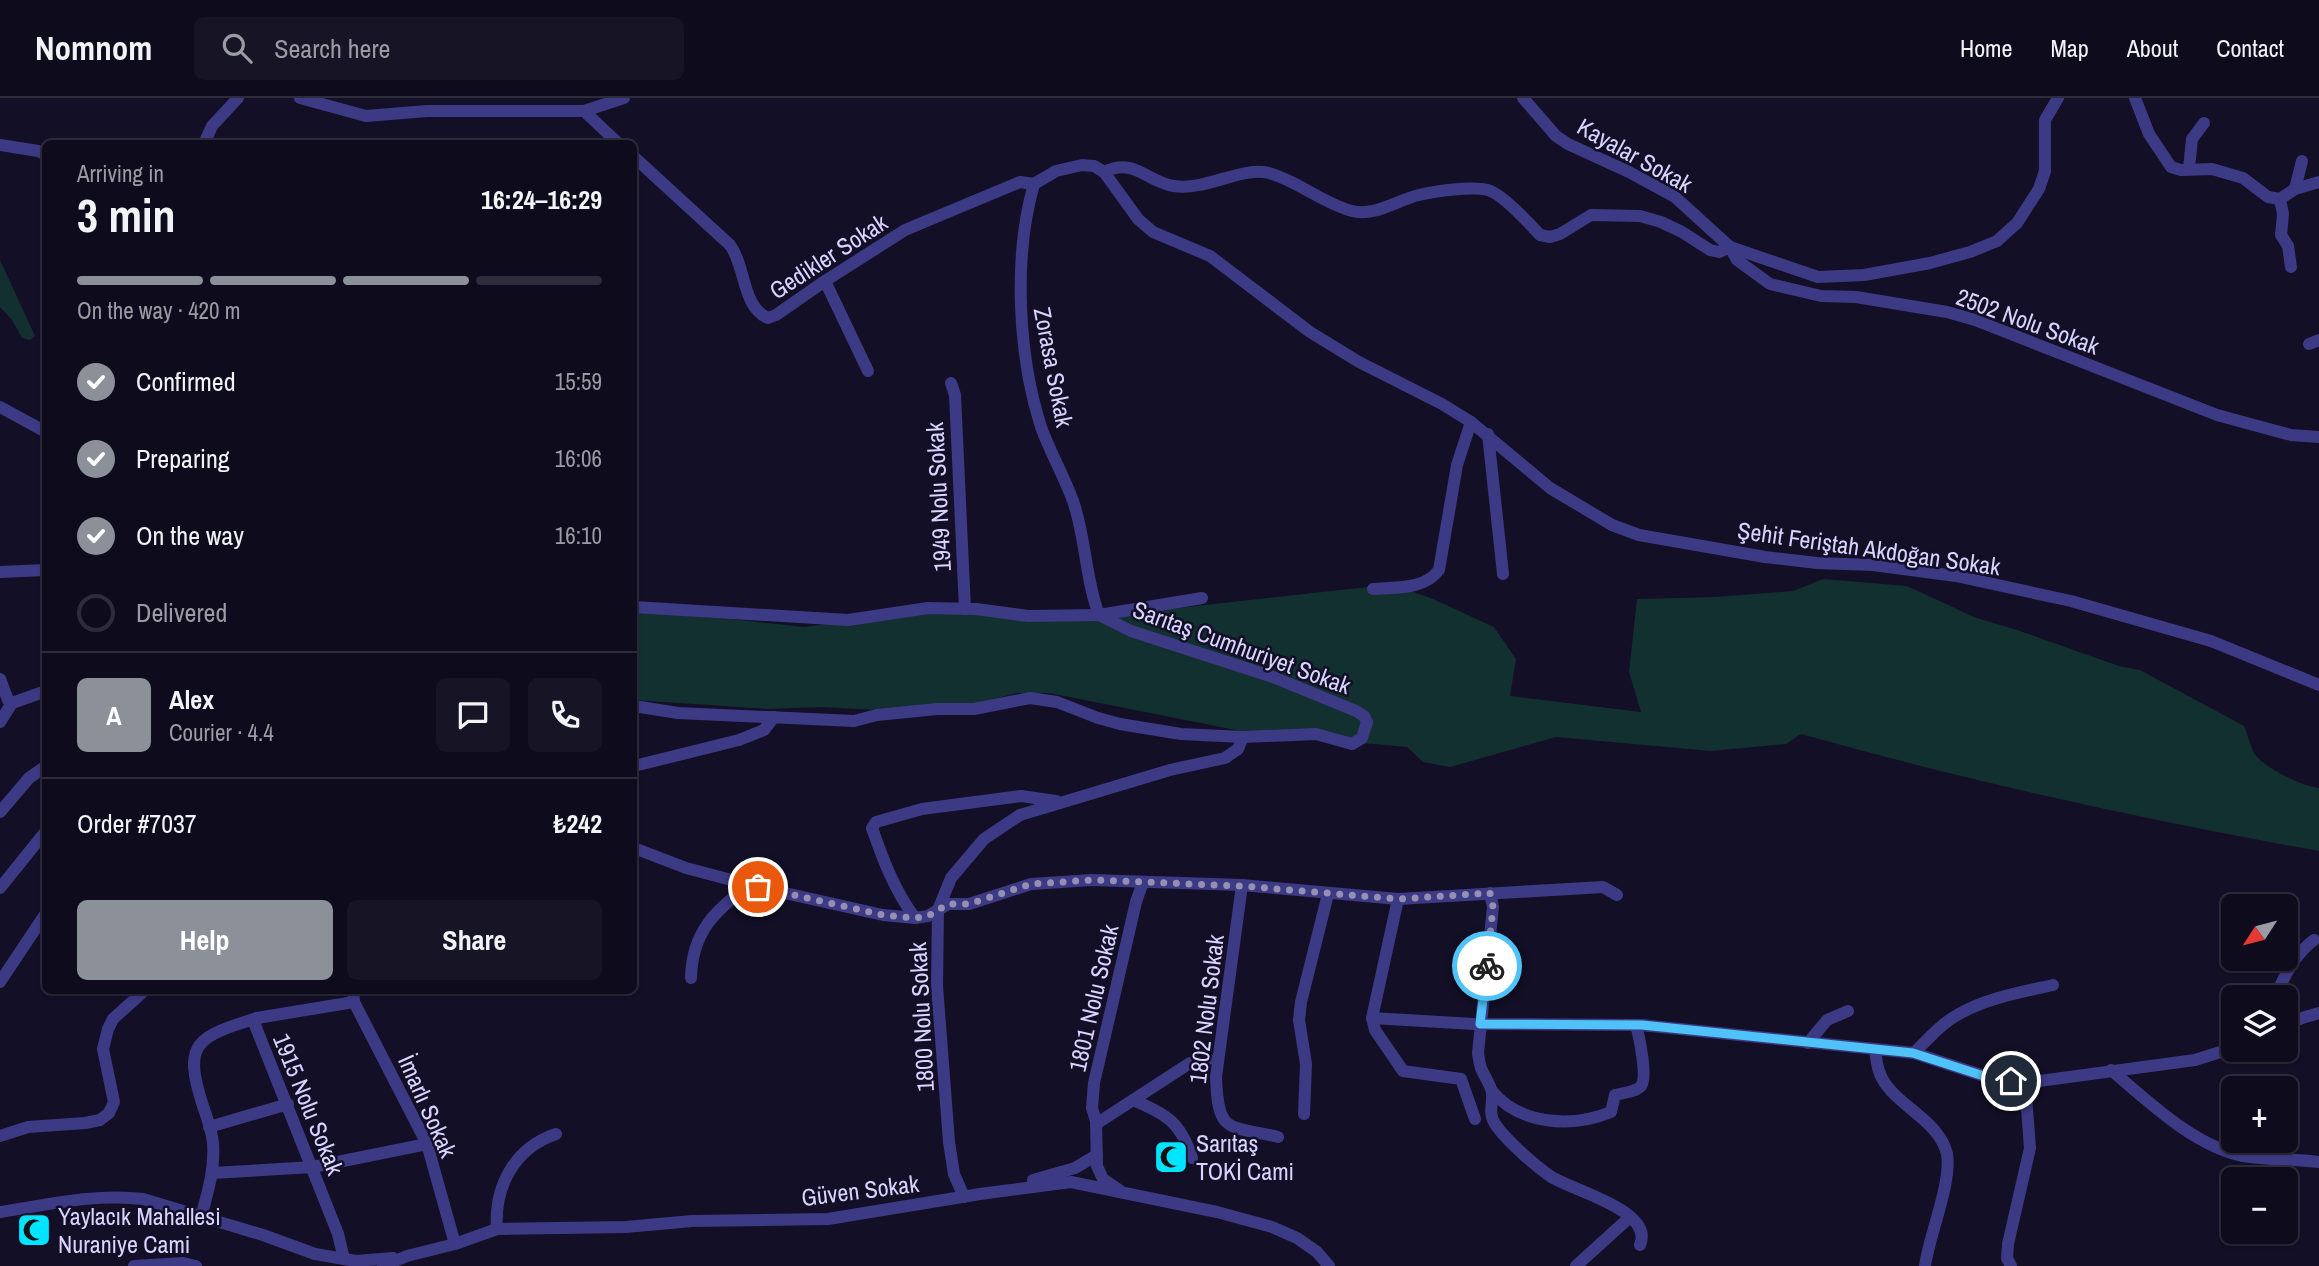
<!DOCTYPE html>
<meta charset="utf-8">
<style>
:root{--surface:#0e0b1c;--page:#171425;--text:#f1f3f6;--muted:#9b9ba3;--line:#2e2b3b;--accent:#8c9099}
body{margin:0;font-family:"Archivo Narrow",sans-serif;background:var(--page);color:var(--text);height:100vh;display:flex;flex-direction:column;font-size:26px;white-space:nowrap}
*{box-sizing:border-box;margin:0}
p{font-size:23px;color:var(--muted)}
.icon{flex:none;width:38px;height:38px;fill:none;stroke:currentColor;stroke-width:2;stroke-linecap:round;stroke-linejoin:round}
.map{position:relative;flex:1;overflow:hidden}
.side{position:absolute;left:42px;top:42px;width:595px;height:854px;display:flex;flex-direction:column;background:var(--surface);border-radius:10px;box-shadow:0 2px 5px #0004,0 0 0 2px var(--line)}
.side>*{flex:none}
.needle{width:46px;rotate:234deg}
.tools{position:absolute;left:2221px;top:796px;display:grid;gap:14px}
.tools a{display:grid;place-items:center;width:77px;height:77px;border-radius:10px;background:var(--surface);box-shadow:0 2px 5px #0004,0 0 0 2px var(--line);font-size:35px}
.pin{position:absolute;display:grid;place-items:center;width:60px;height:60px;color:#fff;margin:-30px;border:4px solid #fff;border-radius:50%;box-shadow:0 2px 7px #0007}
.courier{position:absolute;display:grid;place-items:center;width:70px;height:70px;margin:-35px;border:5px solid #4fc3f7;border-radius:50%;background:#fff;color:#222;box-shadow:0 2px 9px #0007}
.headline em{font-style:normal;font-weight:700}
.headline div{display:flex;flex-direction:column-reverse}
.headline{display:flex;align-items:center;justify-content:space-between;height:119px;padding:0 35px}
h1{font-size:46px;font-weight:700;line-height:52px}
.bar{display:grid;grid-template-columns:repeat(4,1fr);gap:10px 7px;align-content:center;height:84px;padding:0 35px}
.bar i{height:9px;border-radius:5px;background:var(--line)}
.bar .on{background:var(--accent)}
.bar p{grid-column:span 4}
.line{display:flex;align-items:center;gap:18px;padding:0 35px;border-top:2px solid var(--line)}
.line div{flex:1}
.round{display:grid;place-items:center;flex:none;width:74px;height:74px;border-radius:10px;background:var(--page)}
ol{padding:0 35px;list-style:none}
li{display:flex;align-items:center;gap:21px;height:77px}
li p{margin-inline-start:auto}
li .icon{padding:7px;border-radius:50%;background:var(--accent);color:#fff;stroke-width:4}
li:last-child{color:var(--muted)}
li i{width:38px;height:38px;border:4px solid var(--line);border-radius:50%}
.cta{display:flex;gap:14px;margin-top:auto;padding:14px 35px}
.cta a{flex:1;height:80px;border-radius:10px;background:var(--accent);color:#fff;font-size:28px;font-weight:700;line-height:80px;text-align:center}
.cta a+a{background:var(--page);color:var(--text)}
header{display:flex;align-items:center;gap:42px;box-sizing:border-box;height:98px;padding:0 35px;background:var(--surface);border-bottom:2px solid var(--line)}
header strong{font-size:33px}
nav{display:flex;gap:38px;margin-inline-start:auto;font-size:24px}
.search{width:490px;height:63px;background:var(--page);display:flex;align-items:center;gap:18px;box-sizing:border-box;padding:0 24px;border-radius:10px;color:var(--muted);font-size:26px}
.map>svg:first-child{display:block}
.green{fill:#12302f}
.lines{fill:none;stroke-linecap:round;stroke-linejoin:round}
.minor{stroke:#3d3a85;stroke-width:12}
.done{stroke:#948fb3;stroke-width:7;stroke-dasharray:0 12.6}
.route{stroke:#4fc3f7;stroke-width:9}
.labels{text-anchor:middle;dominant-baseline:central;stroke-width:5;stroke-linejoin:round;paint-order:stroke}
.street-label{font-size:24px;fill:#d9d4ff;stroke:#130f26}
.poi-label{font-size:24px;fill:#d9d4ff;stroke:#130f26;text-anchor:start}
</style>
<header>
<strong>Nomnom</strong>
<div class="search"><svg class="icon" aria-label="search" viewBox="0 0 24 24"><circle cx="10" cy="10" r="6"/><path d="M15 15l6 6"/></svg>Search here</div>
<nav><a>Home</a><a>Map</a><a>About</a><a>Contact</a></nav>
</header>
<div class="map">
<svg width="2319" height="1168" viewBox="0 0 2319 1168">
<rect width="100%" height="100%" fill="#130f26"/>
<!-- green -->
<g class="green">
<polygon points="0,162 35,238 30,242 22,240 12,222 0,209"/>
<path d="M1823,481L1907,488L1974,519L2017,532L2119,568L2140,572L2244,628C2248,637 2250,647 2254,655C2262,669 2304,689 2319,690V753C2144,722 1972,684 1801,636L1786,646L1711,653L1556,639L1450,669L1423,664L1407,649L1251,635L1049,595H1016L966,609L912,614L822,609L767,611L634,602V514L730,521L804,529L950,510L1071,517L1169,511L1377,488L1402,490L1433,501L1494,529L1516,561L1510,598L1641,614L1629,574L1637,501L1716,499L1793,493Z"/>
</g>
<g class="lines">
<!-- minor -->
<g class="minor">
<polyline points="300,0 366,18 427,13 584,13"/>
<polyline points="1523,0 1556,38 1568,46 1629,74 1675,99 1730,149 1737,162 1770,186 1821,198 1856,199 1947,214 1975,222 2217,317 2291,337 2319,339"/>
<polyline points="2135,0 2149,36 2171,69 2181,72 2212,71 2243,80 2268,99 2280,101 2295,91 2319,84"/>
<polyline points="204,46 212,28 238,0"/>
<polyline points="619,46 584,13 624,0"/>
<polyline points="0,47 38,53 46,57"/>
<path d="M634,59L730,147C746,169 742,209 768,220L776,217L825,183L905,132L1020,84L1034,86"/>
<polyline points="2189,70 2192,41 2204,25"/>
<path d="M1104,74C1136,59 1146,84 1174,88C1206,93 1242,68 1269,75C1298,83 1322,105 1352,113C1375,119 1397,102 1419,97C1435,93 1472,88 1488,92C1502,96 1529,125 1540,137L1550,139L1560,136L1591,117L1640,118L1661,124L1682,134L1710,152L1719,154L1730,149"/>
<polyline points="2295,91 2302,63"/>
<polyline points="2280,101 2283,116 2281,137 2288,148 2291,169"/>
<polyline points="1730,149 1818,179 1864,177 1930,165 1970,154 1997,143 2017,125 2039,91 2045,73 2045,22 2058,0"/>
<polyline points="825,183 868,273"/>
<polyline points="2309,246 2319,242"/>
<polyline points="951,285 955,297 965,511"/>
<polyline points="0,309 46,334"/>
<polyline points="1488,336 1503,476"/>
<polyline points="0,474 46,472"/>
<path d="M1373,491C1396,489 1424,492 1439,472L1457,367L1471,324"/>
<polyline points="634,509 848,522 928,510 976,511 1028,518 1099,517 1202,500"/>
<path d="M1099,517C1085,480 1086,440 1073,403C1064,378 1050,354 1041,329C1018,257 1013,159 1034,86L1056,73L1082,67L1094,68L1104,74L1138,121L1153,134L1210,158L1310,234L1359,264L1442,306L1471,324L1550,390L1612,427L1639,437L1765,459L1817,465L1873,467L1956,478L2071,503L2211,543L2319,587"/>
<polyline points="0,581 8,602 12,605 46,593"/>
<polyline points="634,608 678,615 854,623 877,617 937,611 974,611 1030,600 1057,604 1098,620 1120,626 1181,636 1243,639 1316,636 1352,646 1362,640 1367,624 1364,618 1356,613 1273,579 1131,533 1099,517"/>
<polyline points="0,624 12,605"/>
<polyline points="634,668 739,642 764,632 774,619"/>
<polyline points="0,714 29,680 46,668"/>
<polyline points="634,750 686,770 758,789 883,817 915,820 928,818 948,806 969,806 1031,786 1092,782 1242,787 1398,801 1603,789 1617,797"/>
<path d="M1242,787L1216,979C1218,1037 1228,1027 1278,1039"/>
<polyline points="0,790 46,733"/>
<path d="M1490,795L1493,809L1478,955C1479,960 1479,965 1481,970C1484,978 1491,987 1492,995C1493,1007 1488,1015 1495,1026C1506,1042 1533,1066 1550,1078C1570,1092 1655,1112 1640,1147"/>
<polyline points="1398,801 1372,920 1474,926 1641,927 1914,955 1996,982 2025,985 2195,962 2233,950"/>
<path d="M915,820C895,793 883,762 872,730L876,724L922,711L1021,698L1056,703"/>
<path d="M691,880C692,834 715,812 750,787"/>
<polyline points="0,884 46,815"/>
<polyline points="353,892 354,904 427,1046 455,1146"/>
<path d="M2275,900C2284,878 2295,856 2314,842"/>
<polyline points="1372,920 1375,932 1403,973 1461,981 1475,1021"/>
<polyline points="2286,928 2302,920 2319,915"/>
<polyline points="1808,945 1827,922 1848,913"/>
<path d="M1875,952C1877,966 1878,977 1887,988C1904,1011 1940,1025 1947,1056C1952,1084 1929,1138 1925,1168"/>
<path d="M1914,955C1928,941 1942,925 1959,916C1987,900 2022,894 2053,887"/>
<path d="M2111,972C2149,1004 2194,1048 2243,1058C2267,1062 2294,1061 2319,1064"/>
<path d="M1492,993C1520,1027 1572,1030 1611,1014L1615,997C1622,995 1636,994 1641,988C1648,980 1639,938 1636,927"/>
<path d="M1133,1002C1167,1017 1180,1023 1192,1060"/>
<polyline points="1304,1016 1306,966 1299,922 1301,904 1328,796"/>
<polyline points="1096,1026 1190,965 1208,961"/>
<polyline points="209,1029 288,1006"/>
<polyline points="0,1038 28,1029 85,1025 100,1022 109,1015 114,1004 103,951 108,931 113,921 145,892"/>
<polyline points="212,1075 313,1069 427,1046"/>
<polyline points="1033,1082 1075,1070 1097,1057"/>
<polyline points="2282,1082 2287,1061"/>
<polyline points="1119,1092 1103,1081 1097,1068 1096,1023 1092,1010 1094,985 1136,804 1143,784"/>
<polyline points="964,1099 954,1076 949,1044 937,888 938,812 951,780 984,741 1020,717 1170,672 1225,660 1238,651 1243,639"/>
<path d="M0,1114C47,1107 95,1095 143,1101L263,1137L315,1156L356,1163L393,1160"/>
<path d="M201,1119C208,1094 215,1070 213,1045C212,1033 207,1020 203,1008C182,944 197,939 257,920"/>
<path d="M497,1131C494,1089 514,1050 556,1036"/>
<polyline points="344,1161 338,1136 255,927 257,920 354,904"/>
<polyline points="134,1168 183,1165 196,1168"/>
<polyline points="383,1168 407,1158 455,1146 497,1131 626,1129 692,1123 828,1121 980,1096 1071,1084 1217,1114 1272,1129 1297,1140 1317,1154 1329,1168"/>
<polyline points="1576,1168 1630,1119"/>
<polyline points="2011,1168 2007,1160 2008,1146 2030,1050 2025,985"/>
</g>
</g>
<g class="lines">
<!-- done -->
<polyline class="done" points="758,789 883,817 915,820 928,818 948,806 969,806 1031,786 1092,782 1242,788 1398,801 1490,795 1493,809 1487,868"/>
<!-- route -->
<polyline class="route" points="1487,868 1480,926 1642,927 1913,955 1996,982 2011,983"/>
</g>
<!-- icons -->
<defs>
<g id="mosque-square" transform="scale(1.75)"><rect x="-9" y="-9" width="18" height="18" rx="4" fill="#00e5ff" stroke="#130f26"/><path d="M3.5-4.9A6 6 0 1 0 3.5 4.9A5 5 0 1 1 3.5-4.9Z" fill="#111"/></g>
</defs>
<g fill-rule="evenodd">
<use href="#mosque-square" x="1171" y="1059"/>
<use href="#mosque-square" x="34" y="1132"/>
</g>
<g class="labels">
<!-- street labels -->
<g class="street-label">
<text transform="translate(1635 57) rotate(29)">Kayalar Sokak</text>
<text transform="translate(828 158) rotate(-33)">Gedikler Sokak</text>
<text transform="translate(2028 223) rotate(20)">2502 Nolu Sokak</text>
<text transform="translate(1054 269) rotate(79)">Zorasa Sokak</text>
<text transform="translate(938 399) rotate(-93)">1949 Nolu Sokak</text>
<text transform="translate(1869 450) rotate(8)">Şehit Feriştah Akdoğan Sokak</text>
<text transform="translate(1242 549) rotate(20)">Sarıtaş Cumhuriyet Sokak</text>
<text transform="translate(1093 900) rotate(-77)">1801 Nolu Sokak</text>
<text transform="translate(1206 911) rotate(-83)">1802 Nolu Sokak</text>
<text transform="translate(921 919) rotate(-93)">1800 Nolu Sokak</text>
<text transform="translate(309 1006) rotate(68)">1915 Nolu Sokak</text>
<text transform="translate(428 1008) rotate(66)">İmarlı Sokak</text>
<text transform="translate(860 1092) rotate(-7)">Güven Sokak</text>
</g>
<!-- poi labels -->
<g class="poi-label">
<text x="1196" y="1045">Sarıtaş<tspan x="1196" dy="28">TOKİ Cami</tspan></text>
<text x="58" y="1118">Yaylacık Mahallesi<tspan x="58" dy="28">Nuraniye Cami</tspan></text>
</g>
</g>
</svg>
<div class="tools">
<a><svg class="needle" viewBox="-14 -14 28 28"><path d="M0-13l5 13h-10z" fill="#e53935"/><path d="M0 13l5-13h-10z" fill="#9b9ba3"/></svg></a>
<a><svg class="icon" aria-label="layers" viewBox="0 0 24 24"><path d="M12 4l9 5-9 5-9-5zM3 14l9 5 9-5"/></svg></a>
<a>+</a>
<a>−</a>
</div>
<div class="pin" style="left:758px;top:789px;background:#ea580c"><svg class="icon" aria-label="bag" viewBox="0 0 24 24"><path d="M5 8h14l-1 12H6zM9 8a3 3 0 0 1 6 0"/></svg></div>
<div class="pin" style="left:2011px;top:983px;background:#1f2937"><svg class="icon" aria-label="home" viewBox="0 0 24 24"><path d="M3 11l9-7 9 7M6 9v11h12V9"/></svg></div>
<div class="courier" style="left:1487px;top:868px"><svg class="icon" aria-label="bike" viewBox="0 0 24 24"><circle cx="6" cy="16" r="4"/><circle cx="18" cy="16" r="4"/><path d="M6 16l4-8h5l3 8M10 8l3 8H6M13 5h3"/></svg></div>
<section class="side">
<div class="headline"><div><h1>3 min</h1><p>Arriving in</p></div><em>16:24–16:29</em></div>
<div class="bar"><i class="on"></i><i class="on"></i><i class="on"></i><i></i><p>On the way · 420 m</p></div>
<ol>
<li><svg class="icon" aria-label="check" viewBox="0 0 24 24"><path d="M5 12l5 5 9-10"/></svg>Confirmed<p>15:59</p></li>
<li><svg class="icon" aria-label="check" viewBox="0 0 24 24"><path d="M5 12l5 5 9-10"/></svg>Preparing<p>16:06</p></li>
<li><svg class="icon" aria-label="check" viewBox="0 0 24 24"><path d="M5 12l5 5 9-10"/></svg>On the way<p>16:10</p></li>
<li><i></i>Delivered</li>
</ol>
<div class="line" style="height:126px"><b class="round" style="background:var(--accent);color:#fff">A</b><div><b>Alex</b><p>Courier · 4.4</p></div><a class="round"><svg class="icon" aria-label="chat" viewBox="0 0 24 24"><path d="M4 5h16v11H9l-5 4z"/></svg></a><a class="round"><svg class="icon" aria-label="phone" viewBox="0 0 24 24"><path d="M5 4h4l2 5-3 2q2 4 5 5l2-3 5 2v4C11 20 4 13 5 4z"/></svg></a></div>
<div class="line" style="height:91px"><div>Order #7037</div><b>₺242</b></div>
<div class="cta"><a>Help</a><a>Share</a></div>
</section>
</div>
